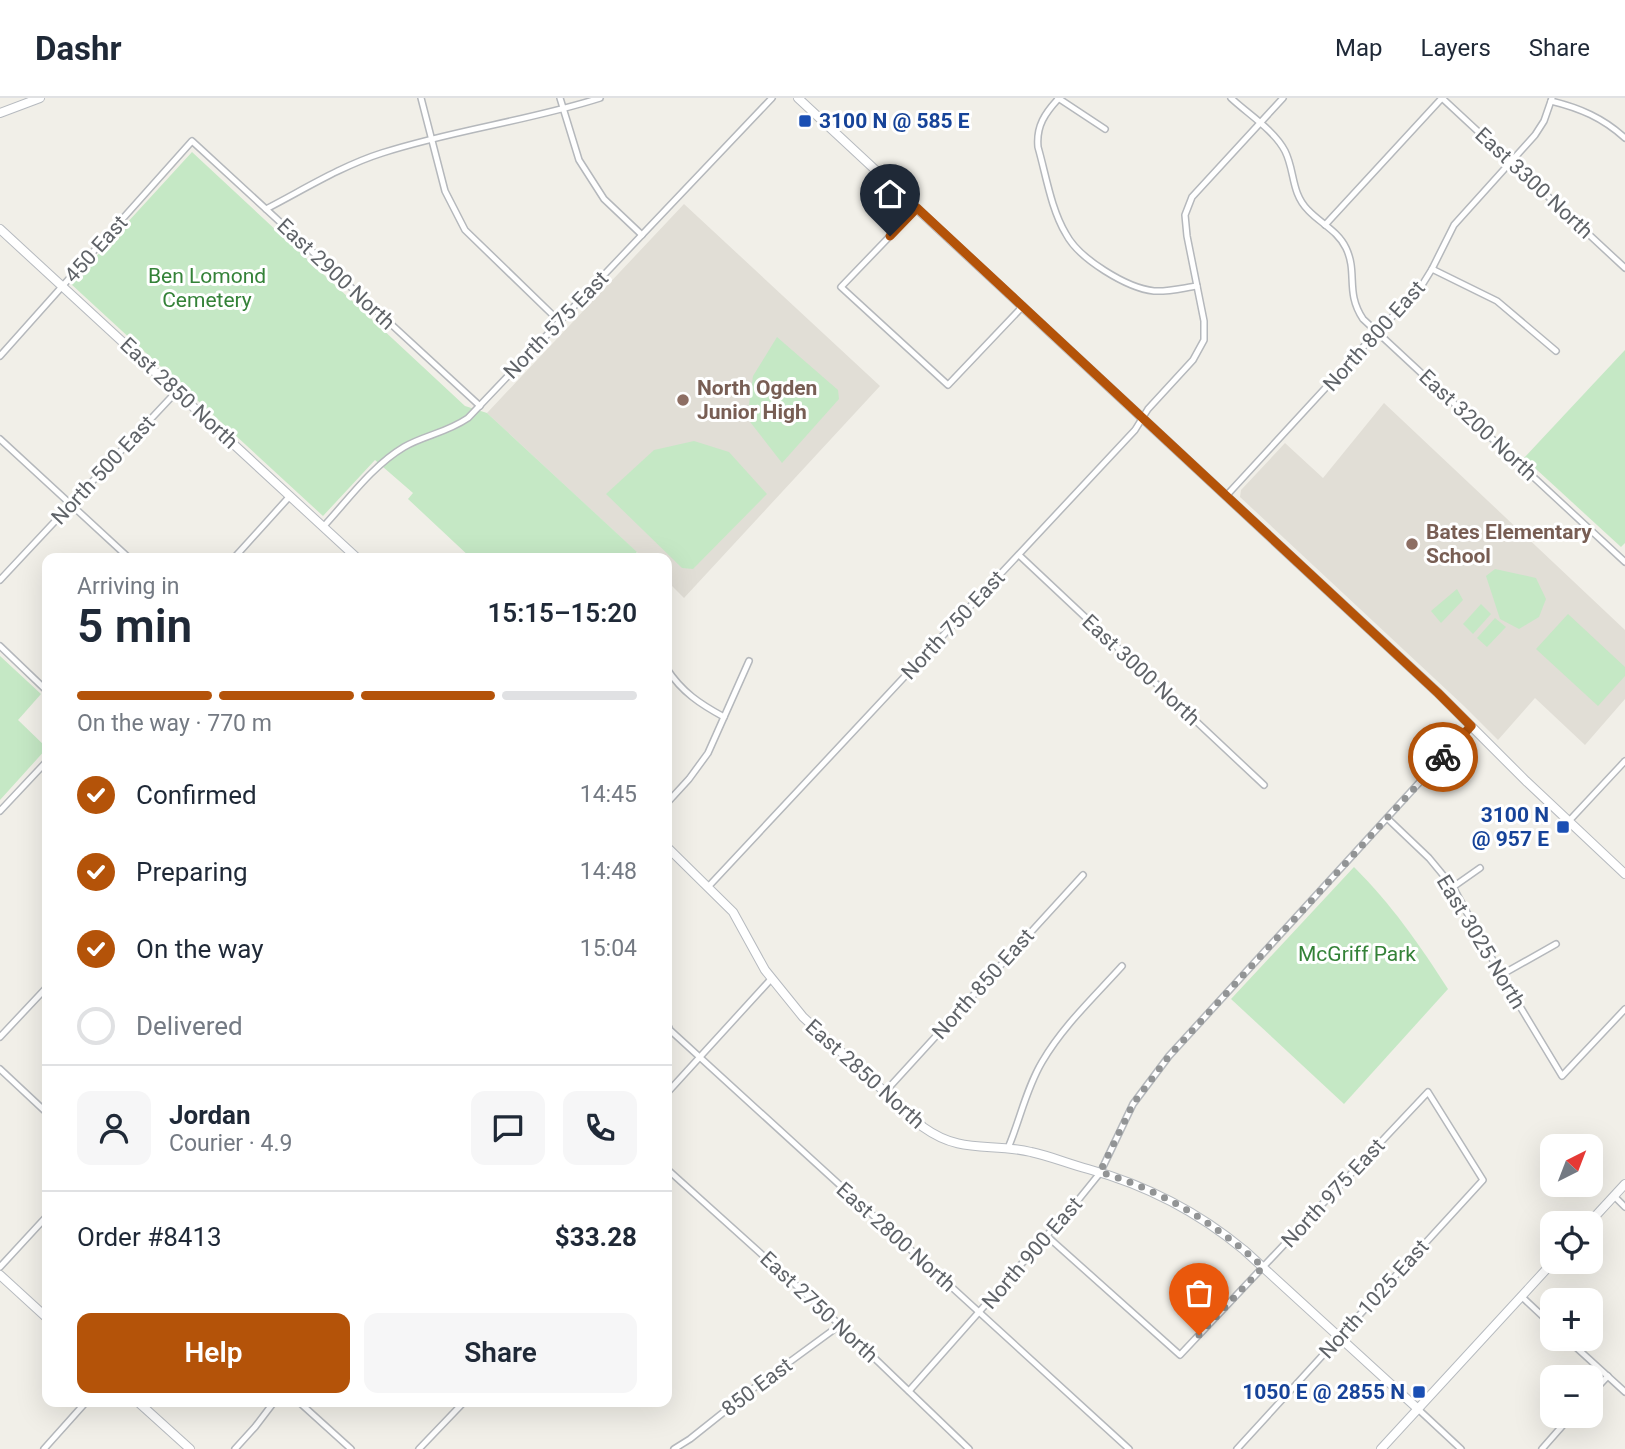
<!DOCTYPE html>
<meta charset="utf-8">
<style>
:root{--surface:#fff;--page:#f6f6f7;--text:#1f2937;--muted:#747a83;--line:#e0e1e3;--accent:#b45309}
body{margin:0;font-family:Roboto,sans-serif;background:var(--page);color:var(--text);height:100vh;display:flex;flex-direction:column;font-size:26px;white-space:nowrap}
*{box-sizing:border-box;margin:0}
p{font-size:23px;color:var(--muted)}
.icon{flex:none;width:38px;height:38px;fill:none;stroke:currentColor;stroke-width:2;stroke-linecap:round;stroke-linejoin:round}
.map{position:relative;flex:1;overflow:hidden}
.panel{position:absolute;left:42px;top:455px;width:630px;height:854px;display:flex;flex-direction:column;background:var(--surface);border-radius:14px;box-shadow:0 7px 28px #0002}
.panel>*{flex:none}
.needle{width:46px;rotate:42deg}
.buttons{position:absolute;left:1540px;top:1036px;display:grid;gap:14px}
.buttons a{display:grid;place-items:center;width:63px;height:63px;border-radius:14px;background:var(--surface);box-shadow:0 7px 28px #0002;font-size:35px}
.pin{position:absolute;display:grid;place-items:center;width:60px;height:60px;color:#fff;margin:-72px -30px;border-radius:50% 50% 50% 0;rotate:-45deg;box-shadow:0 0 7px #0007}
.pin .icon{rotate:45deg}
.courier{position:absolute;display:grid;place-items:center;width:70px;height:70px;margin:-35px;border:5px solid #b45309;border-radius:50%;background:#fff;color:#222;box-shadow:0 2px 9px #0007}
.headline em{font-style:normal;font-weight:600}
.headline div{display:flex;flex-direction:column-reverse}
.headline{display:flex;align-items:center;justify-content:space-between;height:119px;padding:0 35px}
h1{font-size:46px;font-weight:600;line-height:52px}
.bar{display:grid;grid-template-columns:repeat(4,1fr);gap:10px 7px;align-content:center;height:84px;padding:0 35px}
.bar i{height:9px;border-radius:5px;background:var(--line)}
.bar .active{background:var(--accent)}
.bar p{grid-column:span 4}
.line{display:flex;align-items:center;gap:18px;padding:0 35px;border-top:2px solid var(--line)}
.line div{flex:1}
.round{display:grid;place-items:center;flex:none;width:74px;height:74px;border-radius:14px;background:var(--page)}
ol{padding:0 35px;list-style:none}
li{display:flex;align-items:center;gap:21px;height:77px}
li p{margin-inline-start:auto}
li .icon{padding:7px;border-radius:50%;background:var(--accent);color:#fff;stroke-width:4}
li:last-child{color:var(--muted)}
li i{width:38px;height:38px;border:4px solid var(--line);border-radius:50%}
.button{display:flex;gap:14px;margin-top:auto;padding:14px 35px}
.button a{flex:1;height:80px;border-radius:14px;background:var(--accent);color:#fff;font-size:28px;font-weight:600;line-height:80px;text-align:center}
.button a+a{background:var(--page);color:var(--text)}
header{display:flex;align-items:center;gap:42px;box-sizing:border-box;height:98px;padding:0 35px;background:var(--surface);border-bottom:2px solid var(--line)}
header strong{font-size:33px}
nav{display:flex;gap:38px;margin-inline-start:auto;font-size:24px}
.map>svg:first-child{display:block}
.education{fill:#e1ded6}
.green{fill:#c5e8c5}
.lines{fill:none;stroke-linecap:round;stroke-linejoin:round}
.street-casing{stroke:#b5b8bc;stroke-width:8}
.secondary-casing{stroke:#b6babf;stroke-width:10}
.street{stroke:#fff;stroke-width:5}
.secondary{stroke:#fff;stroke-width:8}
.done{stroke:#929495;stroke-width:7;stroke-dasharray:0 12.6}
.route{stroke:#b45309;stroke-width:9}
.transit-dot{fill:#1a4fb4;stroke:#fff;stroke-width:2.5}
.education-dot{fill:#8d6e63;stroke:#fff;stroke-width:2.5}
.labels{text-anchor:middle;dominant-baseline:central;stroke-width:6;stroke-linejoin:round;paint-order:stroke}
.transit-label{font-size:21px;font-weight:bold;fill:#164399;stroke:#fff;text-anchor:end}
.street-label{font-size:21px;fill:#5f6368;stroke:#fff}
.park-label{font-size:21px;fill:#348238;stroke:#fff}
.education-label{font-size:21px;font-weight:bold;fill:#785e54;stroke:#fff;text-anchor:start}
</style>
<header>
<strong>Dashr</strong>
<nav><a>Map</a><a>Layers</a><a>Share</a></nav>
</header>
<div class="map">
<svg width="1625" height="1351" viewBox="0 0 1625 1351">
<rect width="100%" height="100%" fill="#f1efe8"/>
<!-- education -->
<g class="education">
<polygon points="684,106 880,288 684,500 667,483 667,460 643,460 487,315"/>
<polygon points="1384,305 1625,532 1625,601 1585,647 1535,600 1498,642 1464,608 1240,399 1241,392 1285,345 1323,380"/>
</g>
<!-- green -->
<g class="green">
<polygon points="192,54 465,308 487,315 637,454 631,460 471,460 408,401 413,395 375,362 323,418 71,186"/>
<polygon points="777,239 838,292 839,301 782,365 747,320 753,278"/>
<polygon points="1625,252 1625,445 1621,449 1524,360"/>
<polygon points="694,343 729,354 767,396 693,471 682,470 606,396 654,352"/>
<polygon points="1495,471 1536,480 1546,501 1539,519 1519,531 1500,521 1486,478"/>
<polygon points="1457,491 1463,502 1441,525 1431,513"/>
<polygon points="1481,506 1491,516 1473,536 1463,526"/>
<polygon points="1568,516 1625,569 1625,578 1598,608 1536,551"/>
<polygon points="1495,520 1506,529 1487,549 1477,540"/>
<polygon points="0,558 41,596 18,622 47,650 0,702"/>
<path d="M1354,769C1392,807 1419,846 1448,891L1344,1006L1231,901Z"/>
</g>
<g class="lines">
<!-- street casing -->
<g class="street-casing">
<g id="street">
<polyline points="421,0 445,93 465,132 560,224"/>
<polyline points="560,0 579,62 604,101 642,137"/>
<polyline points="1058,0 1105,31"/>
<path d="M1059,0C1045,15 1036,28 1038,49C1046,77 1051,111 1066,136C1079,161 1127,190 1154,193C1168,194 1183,190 1197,188"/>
<path d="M1231,0C1248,16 1274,32 1285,53C1295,73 1291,95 1308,112C1320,125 1338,133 1346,150C1358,175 1345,194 1363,221L1625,464"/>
<polyline points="1442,0 1625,170"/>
<path d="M1551,3C1580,10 1603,20 1625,40"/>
<polyline points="917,110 841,189 948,287 1023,208"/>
<path d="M266,111C303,92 341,68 382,55C453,32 528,23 600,0"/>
<polyline points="1325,127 1442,0"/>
<polyline points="1432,171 1497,203 1556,253"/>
<polyline points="0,258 192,43 480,308"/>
<polyline points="0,341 129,460"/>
<polyline points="1227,397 1377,234 1419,192 1432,171 1454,127 1535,37 1544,23 1552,0"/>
<path d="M323,429C348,402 372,368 404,349C425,337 446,335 468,320L772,0"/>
<polyline points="1019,457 1264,687"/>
<polyline points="234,460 290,398"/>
<polyline points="0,482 177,293"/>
<polyline points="0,548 47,593"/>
<path d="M667,571C682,594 700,606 724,619"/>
<polyline points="667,705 689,681 708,655 749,563"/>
<polyline points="0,713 47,663"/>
<polyline points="1387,720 1429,760 1453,789 1501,877 1562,978 1625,911"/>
<polyline points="1569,723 1625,663"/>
<polyline points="708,789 1135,332 1148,311 1193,262 1204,242 1204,223 1187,138 1185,117 1192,99 1283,0"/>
<polyline points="1453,789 1480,770"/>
<polyline points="1501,877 1556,846"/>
<polyline points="667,925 670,932 1129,1351"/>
<polyline points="0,939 47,889"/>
<polyline points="0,971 47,1015"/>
<polyline points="667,995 772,880"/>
<polyline points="884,995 1083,777"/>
<path d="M1008,1050C1020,1022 1026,991 1042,964C1063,928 1094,899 1122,868"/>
<polyline points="667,1071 840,1227 969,1351"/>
<polyline points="1614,1098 1625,1109"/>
<polyline points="1048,1139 1180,1257 1428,994 1483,1082 1237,1351"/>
<polyline points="0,1169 47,1118"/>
<polyline points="1521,1198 1552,1227"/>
<polyline points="1567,1241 1625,1294"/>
<polyline points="909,1293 1079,1101 1100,1075 1133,1006 1169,958 1471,628"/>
<polyline points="1591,1296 1608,1278"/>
<polyline points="299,1304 351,1351"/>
<polyline points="1418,1311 1461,1351"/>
<polyline points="44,1351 86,1304"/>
<polyline points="235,1351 255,1329 274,1304"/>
<polyline points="419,1351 464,1304"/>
<polyline points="674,1351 690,1341 754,1290 840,1227"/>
<polyline points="1542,1351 1571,1318"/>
</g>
</g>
<!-- secondary casing -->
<g class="secondary-casing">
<g id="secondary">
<polyline points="798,0 1438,595 1526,683 1625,776"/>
<polyline points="0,15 40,0"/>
<polyline points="0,131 357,460"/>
<path d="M667,749L733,814L765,872L803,919L923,1029C962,1057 989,1044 1031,1054C1050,1058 1069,1066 1088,1071C1146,1087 1197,1113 1244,1152L1418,1311"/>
<polyline points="1589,1125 1625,1086"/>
<polyline points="0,1177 47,1220"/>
<polyline points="138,1304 190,1351"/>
<polyline points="1381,1351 1553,1164"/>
</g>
</g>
<!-- street -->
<use href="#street" class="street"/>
<!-- secondary -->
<use href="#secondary" class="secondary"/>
</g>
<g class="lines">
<!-- done -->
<path class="done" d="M1199,1237L1263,1169C1215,1125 1163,1093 1100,1074L1133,1006L1169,958L1443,659"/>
<!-- route -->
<polyline class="route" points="890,138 917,110 1438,595 1471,628 1443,659"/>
</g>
<!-- markers -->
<g class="transit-dot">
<rect x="798" y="16" width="14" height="14" rx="3.5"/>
<rect x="1556" y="722" width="14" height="14" rx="3.5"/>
<rect x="1412" y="1287" width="14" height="14" rx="3.5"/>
</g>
<g class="education-dot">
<circle cx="683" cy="302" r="7"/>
<circle cx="1412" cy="446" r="7"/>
</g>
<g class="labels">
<!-- transit labels -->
<g class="transit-label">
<text x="819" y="23" text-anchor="start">3100 N @ 585 E</text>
<text x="1549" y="717">3100 N<tspan x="1549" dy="24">@ 957 E</tspan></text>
<text x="1405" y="1294">1050 E @ 2855 N</text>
</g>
<!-- street labels -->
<g class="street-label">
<text transform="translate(1534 85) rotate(43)">East 3300 North</text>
<text transform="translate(96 151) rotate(-48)">450 East</text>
<text transform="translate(336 176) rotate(43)">East 2900 North</text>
<text transform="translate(556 227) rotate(-46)">North 575 East</text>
<text transform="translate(1374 238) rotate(-48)">North 800 East</text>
<text transform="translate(179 295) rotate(43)">East 2850 North</text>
<text transform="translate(1478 327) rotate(43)">East 3200 North</text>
<text transform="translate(103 372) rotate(-47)">North 500 East</text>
<text transform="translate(953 527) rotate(-47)">North 750 East</text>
<text transform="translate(1141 572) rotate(43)">East 3000 North</text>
<text transform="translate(1481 844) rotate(59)">East 3025 North</text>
<text transform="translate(983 886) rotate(-48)">North 850 East</text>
<text transform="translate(865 976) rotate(42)">East 2850 North</text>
<text transform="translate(1333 1095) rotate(-47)">North 975 East</text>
<text transform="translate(896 1139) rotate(42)">East 2800 North</text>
<text transform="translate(1032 1155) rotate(-49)">North 900 East</text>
<text transform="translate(1374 1201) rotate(-48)">North 1025 East</text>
<text transform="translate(819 1209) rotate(43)">East 2750 North</text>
<text transform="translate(757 1289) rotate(-37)">850 East</text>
</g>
<!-- park labels -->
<g class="park-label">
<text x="207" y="178">Ben Lomond<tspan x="207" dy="24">Cemetery</tspan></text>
<text x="1357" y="856">McGriff Park</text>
</g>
<!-- education labels -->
<g class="education-label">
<text x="697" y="290">North Ogden<tspan x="697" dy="24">Junior High</tspan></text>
<text x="1426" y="434">Bates Elementary<tspan x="1426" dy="24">School</tspan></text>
</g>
</g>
</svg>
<div class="buttons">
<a><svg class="needle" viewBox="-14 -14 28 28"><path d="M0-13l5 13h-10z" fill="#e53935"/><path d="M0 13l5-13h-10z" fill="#747a83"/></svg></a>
<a><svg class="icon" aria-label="locate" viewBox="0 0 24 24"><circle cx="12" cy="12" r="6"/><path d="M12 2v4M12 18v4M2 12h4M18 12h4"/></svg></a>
<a>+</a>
<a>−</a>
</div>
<div class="pin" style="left:1199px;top:1237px;background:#ea580c"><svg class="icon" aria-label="bag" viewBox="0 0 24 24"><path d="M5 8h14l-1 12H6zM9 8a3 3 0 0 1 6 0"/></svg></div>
<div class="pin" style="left:890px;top:138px;background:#1f2937"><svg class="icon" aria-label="home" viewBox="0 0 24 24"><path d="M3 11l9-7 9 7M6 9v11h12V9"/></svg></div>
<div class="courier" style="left:1443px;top:659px"><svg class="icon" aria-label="bike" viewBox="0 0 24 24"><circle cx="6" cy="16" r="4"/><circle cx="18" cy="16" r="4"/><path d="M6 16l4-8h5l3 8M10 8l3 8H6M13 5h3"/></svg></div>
<section class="panel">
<div class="headline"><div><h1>5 min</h1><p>Arriving in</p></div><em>15:15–15:20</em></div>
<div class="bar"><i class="active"></i><i class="active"></i><i class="active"></i><i></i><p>On the way · 770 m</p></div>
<ol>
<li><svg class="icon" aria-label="check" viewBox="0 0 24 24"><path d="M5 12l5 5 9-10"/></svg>Confirmed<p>14:45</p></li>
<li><svg class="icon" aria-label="check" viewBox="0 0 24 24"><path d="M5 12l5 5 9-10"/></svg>Preparing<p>14:48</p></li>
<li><svg class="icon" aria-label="check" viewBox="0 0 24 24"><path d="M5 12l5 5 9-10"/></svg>On the way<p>15:04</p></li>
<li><i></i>Delivered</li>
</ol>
<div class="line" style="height:126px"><a class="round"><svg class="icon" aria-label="person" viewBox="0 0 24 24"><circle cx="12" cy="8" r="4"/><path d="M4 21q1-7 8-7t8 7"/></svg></a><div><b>Jordan</b><p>Courier · 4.9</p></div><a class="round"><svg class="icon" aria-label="chat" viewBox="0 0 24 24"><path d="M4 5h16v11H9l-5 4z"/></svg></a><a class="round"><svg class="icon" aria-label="phone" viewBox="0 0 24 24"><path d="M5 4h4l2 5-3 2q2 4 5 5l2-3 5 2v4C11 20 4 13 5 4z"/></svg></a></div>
<div class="line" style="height:91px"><div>Order #8413</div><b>$33.28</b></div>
<div class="button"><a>Help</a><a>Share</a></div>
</section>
</div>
